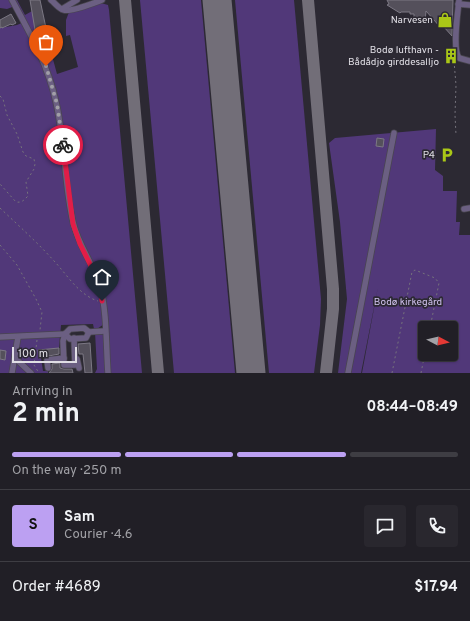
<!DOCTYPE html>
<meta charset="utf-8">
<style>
:root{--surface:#211f26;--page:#29272e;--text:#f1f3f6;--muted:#a2a2a7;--line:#3e3d43;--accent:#bca0f2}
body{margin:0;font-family:Overpass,sans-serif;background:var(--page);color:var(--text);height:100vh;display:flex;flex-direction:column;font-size:15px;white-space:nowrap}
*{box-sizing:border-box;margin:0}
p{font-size:13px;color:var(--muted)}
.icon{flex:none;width:22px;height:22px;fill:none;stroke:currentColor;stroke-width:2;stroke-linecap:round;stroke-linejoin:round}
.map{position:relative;height:373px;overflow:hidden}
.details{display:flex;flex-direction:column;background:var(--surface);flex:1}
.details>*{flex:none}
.needle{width:26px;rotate:97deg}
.controls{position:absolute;left:418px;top:321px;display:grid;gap:8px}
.controls a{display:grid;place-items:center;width:40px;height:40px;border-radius:4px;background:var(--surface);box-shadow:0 1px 3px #0004,0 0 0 1px var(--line);font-size:20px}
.scale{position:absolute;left:12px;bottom:10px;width:65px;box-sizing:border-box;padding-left:4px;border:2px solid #e0dee5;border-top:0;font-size:11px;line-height:14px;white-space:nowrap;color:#e0dee5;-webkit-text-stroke:3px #2c2933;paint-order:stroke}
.pin{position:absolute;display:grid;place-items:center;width:34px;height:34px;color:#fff;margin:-41px -17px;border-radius:50% 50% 50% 0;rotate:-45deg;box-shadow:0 0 4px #0007}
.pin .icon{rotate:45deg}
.courier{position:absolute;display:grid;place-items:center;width:40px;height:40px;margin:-20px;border:3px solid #e11d48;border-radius:50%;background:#fff;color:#222;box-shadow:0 1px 5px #0007}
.summary em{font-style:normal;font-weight:700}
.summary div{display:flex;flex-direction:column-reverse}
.summary{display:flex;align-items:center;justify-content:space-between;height:68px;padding:0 12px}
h1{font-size:26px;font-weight:700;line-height:30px}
.bar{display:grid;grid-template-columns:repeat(4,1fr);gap:6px 4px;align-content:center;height:48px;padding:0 12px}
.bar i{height:5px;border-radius:3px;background:var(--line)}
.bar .active{background:var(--accent)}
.bar p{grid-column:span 4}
.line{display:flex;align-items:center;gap:10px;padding:0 12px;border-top:1px solid var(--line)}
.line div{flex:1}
.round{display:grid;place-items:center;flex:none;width:42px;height:42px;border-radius:4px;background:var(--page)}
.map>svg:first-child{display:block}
.green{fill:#513879;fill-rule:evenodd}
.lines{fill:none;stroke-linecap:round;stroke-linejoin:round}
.taxiway{stroke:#726e78;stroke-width:12}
.runway{stroke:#726e78;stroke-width:29}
.building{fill:#54505b;stroke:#7c7884}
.minor-casing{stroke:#49464f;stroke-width:7}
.path{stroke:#76737c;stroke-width:1;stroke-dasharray:2 3;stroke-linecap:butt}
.minor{stroke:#6b5f82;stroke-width:5.5}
.done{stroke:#a19fa7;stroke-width:4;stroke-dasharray:0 7.2}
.route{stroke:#e11d48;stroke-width:5}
.labels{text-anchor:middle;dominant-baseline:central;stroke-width:3.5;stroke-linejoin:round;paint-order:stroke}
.poi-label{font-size:10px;fill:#e0dee5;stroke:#2c2933;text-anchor:end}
.park-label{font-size:10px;fill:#d1c3ef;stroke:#2c2933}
</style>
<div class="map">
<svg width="470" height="373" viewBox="0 0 470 373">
<rect width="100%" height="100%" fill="#2c2933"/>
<!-- green -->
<g class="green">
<polygon points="0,0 17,0 25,15 34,10 38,31 44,42 48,41 57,74 78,67 70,35 66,36 66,20 69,12 101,3 108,5 109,10 142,373 95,373 97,369 95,332 105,331 104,324 97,329 94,329 93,324 61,325 59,348 39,358 41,358 43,371 48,371 48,373 0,373 0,28 17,25 24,22 15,6 7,9 0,8"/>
<polygon points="140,0 201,0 235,373 174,373"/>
<polygon points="235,0 294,0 321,299 320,325 314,373 269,373"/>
<path d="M436,129L435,170L443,176V191H457L456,222H460L459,235H470V373H362L378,287L361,373H338L347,299L340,222L329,143L335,138ZM425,328H451V354H425Z"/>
</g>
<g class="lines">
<!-- taxiway -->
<g class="taxiway">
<polyline points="125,0 158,373"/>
<polyline points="308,0 333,289 333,309 326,373"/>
</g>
<!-- runway -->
<polyline class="runway" points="217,0 251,373"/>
</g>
<!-- building -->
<g class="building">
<polygon points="30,0 40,0 46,28 35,30"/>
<polygon points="387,0 453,0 452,36 443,26 441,28 426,11 425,22 414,21 414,14 410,14 410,12 401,12 400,13 387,5 389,4"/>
<polygon points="11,14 16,23 12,25 11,24 2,28 2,27 0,28 0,20"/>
<polygon points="377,138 384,139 383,147 376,146"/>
<polygon points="90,343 92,373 85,373 83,354 79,354 78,344"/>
<polygon points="59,348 59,354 39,358 38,350"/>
<polygon points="0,350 6,351 5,360 0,359"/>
<polygon points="60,363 60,368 64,369 72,369 73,373 49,373 52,369 52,364"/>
</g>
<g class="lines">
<!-- minor casing -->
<g class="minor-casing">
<g id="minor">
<path d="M12,0C30,33 48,65 56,102C65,141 64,183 73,222C78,245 93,263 100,286C107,311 106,346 108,373"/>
<path d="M51,0C55,3 59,9 64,10C72,12 94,3 102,0"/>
<path d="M459,0C458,12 452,49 459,58L470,61"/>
<polyline points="458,4 470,5"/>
<polyline points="62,9 77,0"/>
<polyline points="464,209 470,208"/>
<polyline points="65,334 63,341 64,365 75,365 74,338"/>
<polyline points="65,334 70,339 86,338 89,332"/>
<polyline points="0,337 65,334 70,329 84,328 89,332 105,331"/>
<polyline points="15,358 31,373"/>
<polyline points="77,359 79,368"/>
<polyline points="48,368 47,360 64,358"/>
<polyline points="12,373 18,337"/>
<polyline points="348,373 394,133"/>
</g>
</g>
<!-- path -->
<g class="path">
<polyline points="454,61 456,85 455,115 456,135"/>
<path d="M0,96L3,99L7,115L17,134L23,152L26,156L34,159L35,164L34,169L26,182L28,196C24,200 22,203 16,202L0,184"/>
<path d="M0,208C19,226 38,243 55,262C68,276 79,295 98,301"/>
<polyline points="0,245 17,265 36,299 42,312 40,330"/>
<polyline points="37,340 34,365 39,373"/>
<polyline points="392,373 412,272 415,270 435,278 439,283 430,328"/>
<polyline points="421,373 425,353"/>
</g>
<!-- minor -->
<use href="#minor" class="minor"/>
</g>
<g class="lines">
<!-- done -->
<polyline class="done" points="46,66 57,104 63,145"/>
<!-- route -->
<polyline class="route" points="63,145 73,224 80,244 96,276 100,286 102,301"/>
</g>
<!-- icons -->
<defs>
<g id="shop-bare" transform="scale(1.2)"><path d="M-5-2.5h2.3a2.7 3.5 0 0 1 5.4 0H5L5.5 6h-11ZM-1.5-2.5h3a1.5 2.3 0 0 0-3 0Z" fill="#aac717" stroke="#2c2933" stroke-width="2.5" paint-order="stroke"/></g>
<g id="building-bare" transform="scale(1.2)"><path d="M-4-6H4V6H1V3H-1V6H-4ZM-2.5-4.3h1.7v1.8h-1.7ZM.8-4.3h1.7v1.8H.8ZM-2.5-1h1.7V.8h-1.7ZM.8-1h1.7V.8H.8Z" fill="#aac717" stroke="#2c2933" stroke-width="2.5" paint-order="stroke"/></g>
<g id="parking-bare" transform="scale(1.2)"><path d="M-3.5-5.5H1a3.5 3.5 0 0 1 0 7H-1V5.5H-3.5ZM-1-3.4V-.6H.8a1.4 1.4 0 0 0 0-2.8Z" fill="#aac717" stroke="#2c2933" stroke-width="2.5" paint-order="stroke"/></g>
</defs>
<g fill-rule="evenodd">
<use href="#shop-bare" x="445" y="20"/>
<use href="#building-bare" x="451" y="56"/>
<use href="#parking-bare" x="447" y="155"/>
</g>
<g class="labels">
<!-- poi labels -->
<g class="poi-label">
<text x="433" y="20">Narvesen</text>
<text x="439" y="50">Bodø lufthavn -<tspan x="439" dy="12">Bådådjo girddesalljo</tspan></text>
<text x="435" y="155">P4</text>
</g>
<!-- park labels -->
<g class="park-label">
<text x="408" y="302">Bodø kirkegård</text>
</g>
</g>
</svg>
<div class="controls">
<a><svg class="needle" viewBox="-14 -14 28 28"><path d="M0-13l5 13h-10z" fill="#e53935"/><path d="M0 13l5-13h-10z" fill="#a2a2a7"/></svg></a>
</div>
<div class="scale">100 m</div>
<div class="pin" style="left:46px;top:66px;background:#ea580c"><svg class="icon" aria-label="bag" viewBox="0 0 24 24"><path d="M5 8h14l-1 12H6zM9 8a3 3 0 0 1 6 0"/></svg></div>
<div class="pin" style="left:102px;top:301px;background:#1f2937"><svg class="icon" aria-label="home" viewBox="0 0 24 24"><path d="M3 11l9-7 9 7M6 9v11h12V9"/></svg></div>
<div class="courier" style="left:63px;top:145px"><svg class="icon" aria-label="bike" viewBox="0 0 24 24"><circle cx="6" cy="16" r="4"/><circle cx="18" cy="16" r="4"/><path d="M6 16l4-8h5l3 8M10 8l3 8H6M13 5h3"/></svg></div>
</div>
<section class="details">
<div class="summary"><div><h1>2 min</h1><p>Arriving in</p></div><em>08:44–08:49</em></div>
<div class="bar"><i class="active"></i><i class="active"></i><i class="active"></i><i></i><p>On the way · 250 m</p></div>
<div class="line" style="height:72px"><b class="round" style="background:var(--accent);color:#111">S</b><div><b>Sam</b><p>Courier · 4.6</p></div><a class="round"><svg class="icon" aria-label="chat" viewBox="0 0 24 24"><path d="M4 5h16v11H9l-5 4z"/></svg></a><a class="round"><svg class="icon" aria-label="phone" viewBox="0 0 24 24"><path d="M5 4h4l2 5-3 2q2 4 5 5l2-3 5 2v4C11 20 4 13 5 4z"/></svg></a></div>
<div class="line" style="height:52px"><div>Order #4689</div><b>$17.94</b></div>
</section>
